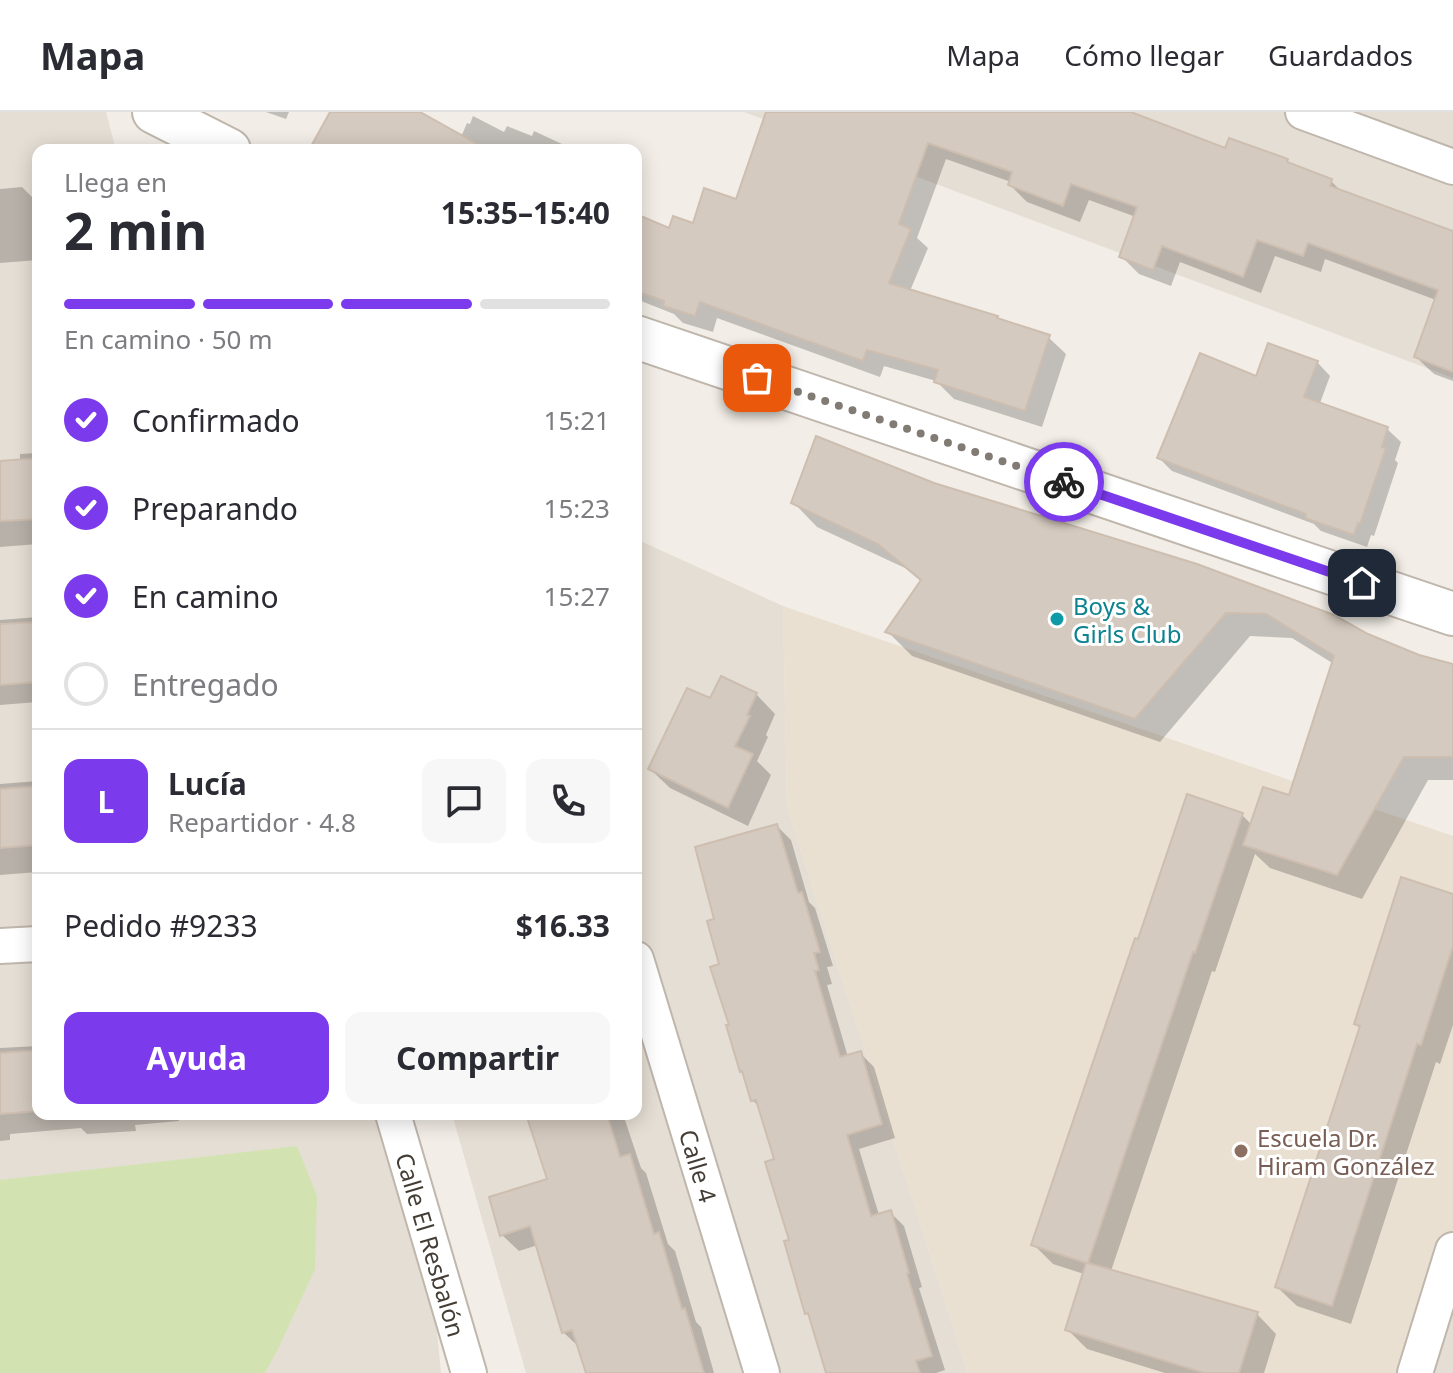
<!DOCTYPE html>
<html lang="es">
<meta charset="utf-8">
<style>
:root{--surface:#fff;--page:#f7f7f7;--text:#2b2b33;--muted:#7c7c81;--line:#e1e1e2;--accent:#7c3aed}
body{margin:0;font-family:"Noto Sans",sans-serif;background:var(--page);color:var(--text);height:100vh;display:flex;flex-direction:column;font-size:30px;white-space:nowrap}
*{box-sizing:border-box;margin:0}
p{font-size:26px;color:var(--muted)}
.icon{flex:none;width:44px;height:44px;fill:none;stroke:currentColor;stroke-width:2;stroke-linecap:round;stroke-linejoin:round}
.map{position:relative;flex:1;overflow:hidden}
.side{position:absolute;left:32px;top:32px;width:610px;height:976px;display:flex;flex-direction:column;background:var(--surface);border-radius:16px;box-shadow:0 4px 20px #0003}
.side>*{flex:none}
.pin{position:absolute;display:grid;place-items:center;width:68px;height:68px;color:#fff;margin:-34px;border-radius:16px;box-shadow:0 4px 12px #0006}
.courier{position:absolute;display:grid;place-items:center;width:80px;height:80px;margin:-40px;border:6px solid #7c3aed;border-radius:50%;background:#fff;color:#222;box-shadow:0 2px 10px #0007}
.head em{font-style:normal;font-weight:700}
.head div{display:flex;flex-direction:column-reverse}
.head{display:flex;align-items:center;justify-content:space-between;height:136px;padding:0 32px}
h1{font-size:52px;font-weight:700;line-height:60px}
.bar{display:grid;grid-template-columns:repeat(4,1fr);gap:12px 8px;align-content:center;height:96px;padding:0 32px}
.bar i{height:10px;border-radius:6px;background:var(--line)}
.bar .current{background:var(--accent)}
.bar p{grid-column:span 4}
.line{display:flex;align-items:center;gap:20px;padding:0 32px;border-top:2px solid var(--line)}
.line div{flex:1}
.round{display:grid;place-items:center;flex:none;width:84px;height:84px;border-radius:16px;background:var(--page)}
ol{padding:0 32px;list-style:none}
li{display:flex;align-items:center;gap:24px;height:88px}
li p{margin-inline-start:auto}
li .icon{padding:8px;border-radius:50%;background:var(--accent);color:#fff;stroke-width:4}
li:last-child{color:var(--muted)}
li i{width:44px;height:44px;border:4px solid var(--line);border-radius:50%}
.button{display:flex;gap:16px;margin-top:auto;padding:16px 32px}
.button a{flex:1;height:92px;border-radius:16px;background:var(--accent);color:#fff;font-size:32px;font-weight:700;line-height:92px;text-align:center}
.button a+a{background:var(--page);color:var(--text)}
header{display:flex;align-items:center;gap:48px;box-sizing:border-box;height:112px;padding:0 40px;background:var(--surface);border-bottom:2px solid var(--line)}
header strong{font-size:38px}
nav{display:flex;gap:44px;margin-inline-start:auto;font-size:28px}
.map>svg:first-child{display:block}
.residential{fill:#e5ded4}
.education{fill:#eae0d1}
.green{fill:#d2e3b1}
.shadow{fill:#0003}
.building{fill:#d5cabf;stroke:#cdbeb0;stroke-width:2}
.lines{fill:none;stroke-linecap:round;stroke-linejoin:round}
.minor-casing{stroke:#bfb6ac;stroke-width:38}
.tertiary-casing{stroke:#bfb6ac;stroke-width:46}
.minor{stroke:#fff;stroke-width:34}
.tertiary{stroke:#fff;stroke-width:42}
.done{stroke:#817b74;stroke-width:8;stroke-dasharray:0 14.4}
.route{stroke:#7c3aed;stroke-width:10}
.culture-dot{fill:#0f9aa8;stroke:#fff;stroke-width:3}
.education-dot{fill:#8d6e63;stroke:#fff;stroke-width:3}
.labels{text-anchor:middle;dominant-baseline:central;stroke-width:6;stroke-linejoin:round;paint-order:stroke}
.culture-label{font-size:24px;fill:#0d838f;stroke:#fff;text-anchor:start}
.education-label{font-size:24px;fill:#785e54;stroke:#fff;text-anchor:start}
.street-label{font-size:24px;fill:#443d36;stroke:#fff}
</style>
<header>
<strong>Mapa</strong>
<nav><a>Mapa</a><a>Cómo llegar</a><a>Guardados</a></nav>
</header>
<div class="map">
<svg width="1453" height="1261" viewBox="0 0 1453 1261">
<rect width="100%" height="100%" fill="#f2ede6"/>
<!-- residential -->
<g class="residential">
<polygon points="0,0 106,0 116,38 38,38 38,1002 399,1002 423,1079 441,1261 0,1261"/>
<polygon points="744,0 1453,0 1453,266"/>
<polygon points="636,427 783,494 787,695 968,1261 526,1261 452,1002 636,1002"/>
<polygon points="1453,1157 1453,1261 1421,1261"/>
</g>
<!-- education -->
<polygon class="education" points="783,494 1453,724 1453,1157 1421,1261 968,1261 787,695"/>
<!-- green -->
<polygon class="green" points="297,1034 317,1084 315,1157 279,1235 265,1261 0,1261 0,1068"/>
<!-- shadow -->
<g class="shadow">
<polygon points="266,0 289,0 286,7"/>
<polygon points="332,0 421,0 420,2 461,25 467,11 470,12 473,4 504,20 507,14 532,24 534,19 575,38 317,38"/>
<polygon points="768,0 1116,0 1226,39 1287,49 1292,54 1331,69 1343,81 1453,121 1453,269 1434,262 1416,245 1436,188 1325,147 1321,160 1275,144 1261,181 1180,150 1171,174 1139,162 1122,145 1136,105 1089,88 1080,110 1027,90 1010,73 1011,70 946,47 917,126 928,136 910,179 997,205 1001,209 1048,225 1066,242 1042,315 954,287 936,269 884,254 880,265 717,206 713,220 683,211 674,202 636,187 636,104 670,119 694,113 734,100"/>
<polygon points="22,75 38,91 38,148 0,151 0,77"/>
<polygon points="1317,250 1330,264 1320,291 1387,317 1401,330 1395,348 1398,351 1374,424 1371,423 1367,435 1321,419 1314,412 1172,359 1159,346 1257,267"/>
<polygon points="38,341 38,432 0,435 0,351 20,350 20,342"/>
<polygon points="933,373 1367,524 1418,545 1453,555 1453,668 1428,668 1362,787 1270,756 1255,742 1215,860 1212,859 1111,1159 1257,1202 1276,1222 1264,1261 1165,1261 1087,1237 1067,1217 1084,1162 1053,1152 1033,1132 1139,829 1242,703 1252,713 1290,686 1334,552 1292,526 1250,524 1160,630 912,544 888,520 922,470 905,456 817,415 793,390"/>
<polygon points="38,505 38,590 0,593 0,508"/>
<polygon points="636,569 641,654 636,655"/>
<polygon points="756,582 775,602 766,623 768,625 757,649 771,663 748,714 670,676 650,657 711,589"/>
<polygon points="38,669 38,760 0,763 0,672"/>
<polygon points="777,714 791,728 809,790 815,796 833,854 827,855 832,872 827,873 848,945 860,941 874,955 895,1026 859,1037 879,1103 890,1100 904,1114 922,1175 919,1176 945,1258 936,1261 829,1261 811,1205 807,1201 791,1129 777,1049 761,996 752,988 731,914 717,808"/>
<polygon points="1453,784 1453,913 1440,952 1436,950 1351,1212 1297,1194 1277,1175 1361,917 1356,912"/>
<polygon points="38,934 38,1002 178,1002 179,1009 135,1013 136,1019 87,1022 81,1016 10,1022 10,1028 0,1029 0,936"/>
<polygon points="528,1002 623,1002 641,1056 646,1061 668,1132 675,1139 696,1210 701,1215 714,1261 588,1261 580,1236 563,1220 538,1133 519,1139 502,1123 550,1069"/>
</g>
<!-- building -->
<g class="building">
<polygon points="330,0 420,0 488,38 309,38"/>
<polygon points="766,0 1131,0 1225,36 1229,26 1288,47 1287,50 1332,67 1330,74 1453,119 1453,260 1414,245 1438,178 1308,131 1303,144 1257,128 1243,165 1162,134 1153,158 1119,145 1137,95 1071,72 1063,94 1008,73 1012,60 928,31 899,112 911,117 889,171 998,204 997,206 1050,223 1025,299 934,270 938,258 867,238 863,249 700,190 695,204 663,194 664,189 636,179 636,102 669,116 673,104 693,111 704,76 736,87"/>
<polygon points="1268,231 1318,249 1304,285 1388,315 1382,335 1386,336 1360,412 1358,411 1354,423 1305,406 1306,402 1157,346 1200,241 1256,264"/>
<polygon points="816,324 934,371 1197,452 1334,503 1368,522 1419,543 1453,552 1453,645 1404,645 1337,763 1243,733 1263,675 1289,683 1334,544 1266,502 1226,501 1135,607 885,520 921,468 878,432 791,391"/>
<polygon points="38,346 38,407 0,409 0,349"/>
<polygon points="38,510 38,570 0,573 0,512"/>
<polygon points="721,564 757,581 747,603 750,604 735,634 753,642 728,696 648,657 687,576 710,586"/>
<polygon points="38,674 38,733 0,736 0,677"/>
<polygon points="1187,682 1243,701 1195,841 1193,840 1088,1151 1258,1200 1239,1261 1204,1261 1065,1218 1086,1151 1031,1133 1135,826 1138,827"/>
<polygon points="777,712 798,781 802,780 820,840 814,841 819,858 815,859 840,945 861,939 882,1012 847,1023 871,1104 891,1098 909,1161 907,1162 932,1244 916,1249 920,1261 826,1261 808,1201 805,1202 784,1129 789,1128 765,1050 774,1047 756,988 751,989 742,959 740,960 726,913 729,913 710,855 719,852 707,809 714,807 695,735"/>
<polygon points="1401,765 1453,782 1453,834 1421,933 1417,932 1332,1194 1275,1175 1360,914 1354,912"/>
<polygon points="38,938 38,999 0,1002 0,941"/>
<polygon points="526,1002 607,1002 620,1045 630,1042 654,1122 659,1120 682,1197 685,1196 704,1261 586,1261 572,1218 562,1221 530,1114 500,1124 489,1085 547,1067"/>
</g>
<g class="lines">
<!-- minor casing -->
<g class="minor-casing">
<g id="minor">
<polyline points="1303,0 1453,55"/>
<polyline points="0,834 38,832"/>
<path id="s1" d="M636,847L762,1261"/>
<path id="s2" d="M393,1002L469,1261"/>
<polyline points="1415,1261 1453,1138"/>
</g>
</g>
<!-- tertiary casing -->
<g class="tertiary-casing">
<g id="tertiary">
<polyline points="154,0 229,38"/>
<polyline points="636,225 1453,502"/>
</g>
</g>
<!-- minor -->
<use href="#minor" class="minor"/>
<!-- tertiary -->
<use href="#tertiary" class="tertiary"/>
</g>
<g class="lines">
<!-- done -->
<polyline class="done" points="757,266 1064,370"/>
<!-- route -->
<polyline class="route" points="1064,370 1362,471"/>
</g>
<!-- markers -->
<circle class="culture-dot" cx="1057" cy="507" r="8"/>
<circle class="education-dot" cx="1241" cy="1039" r="8"/>
<g class="labels">
<!-- culture labels -->
<g class="culture-label">
<text x="1073" y="493">Boys &amp;<tspan x="1073" dy="28">Girls Club</tspan></text>
</g>
<!-- education labels -->
<g class="education-label">
<text x="1257" y="1025">Escuela Dr.<tspan x="1257" dy="28">Hiram González</tspan></text>
</g>
<!-- street labels -->
<g class="street-label">
<text stroke="none"><textPath href="#s1" startOffset="216">Calle 4</textPath></text>
<text stroke="none"><textPath href="#s2" startOffset="136">Calle El Resbalón</textPath></text>
</g>
</g>
</svg>
<div class="pin" style="left:757px;top:266px;background:#ea580c"><svg class="icon" aria-label="bag" viewBox="0 0 24 24"><path d="M5 8h14l-1 12H6zM9 8a3 3 0 0 1 6 0"/></svg></div>
<div class="pin" style="left:1362px;top:471px;background:#1f2937"><svg class="icon" aria-label="home" viewBox="0 0 24 24"><path d="M3 11l9-7 9 7M6 9v11h12V9"/></svg></div>
<div class="courier" style="left:1064px;top:370px"><svg class="icon" aria-label="bike" viewBox="0 0 24 24"><circle cx="6" cy="16" r="4"/><circle cx="18" cy="16" r="4"/><path d="M6 16l4-8h5l3 8M10 8l3 8H6M13 5h3"/></svg></div>
<section class="side">
<div class="head"><div><h1>2 min</h1><p>Llega en</p></div><em>15:35–15:40</em></div>
<div class="bar"><i class="current"></i><i class="current"></i><i class="current"></i><i></i><p>En camino · 50 m</p></div>
<ol>
<li><svg class="icon" aria-label="check" viewBox="0 0 24 24"><path d="M5 12l5 5 9-10"/></svg>Confirmado<p>15:21</p></li>
<li><svg class="icon" aria-label="check" viewBox="0 0 24 24"><path d="M5 12l5 5 9-10"/></svg>Preparando<p>15:23</p></li>
<li><svg class="icon" aria-label="check" viewBox="0 0 24 24"><path d="M5 12l5 5 9-10"/></svg>En camino<p>15:27</p></li>
<li><i></i>Entregado</li>
</ol>
<div class="line" style="height:144px"><b class="round" style="background:var(--accent);color:#fff">L</b><div><b>Lucía</b><p>Repartidor · 4.8</p></div><a class="round"><svg class="icon" aria-label="chat" viewBox="0 0 24 24"><path d="M4 5h16v11H9l-5 4z"/></svg></a><a class="round"><svg class="icon" aria-label="phone" viewBox="0 0 24 24"><path d="M5 4h4l2 5-3 2q2 4 5 5l2-3 5 2v4C11 20 4 13 5 4z"/></svg></a></div>
<div class="line" style="height:104px"><div>Pedido #9233</div><b>$16.33</b></div>
<div class="button"><a>Ayuda</a><a>Compartir</a></div>
</section>
</div>
